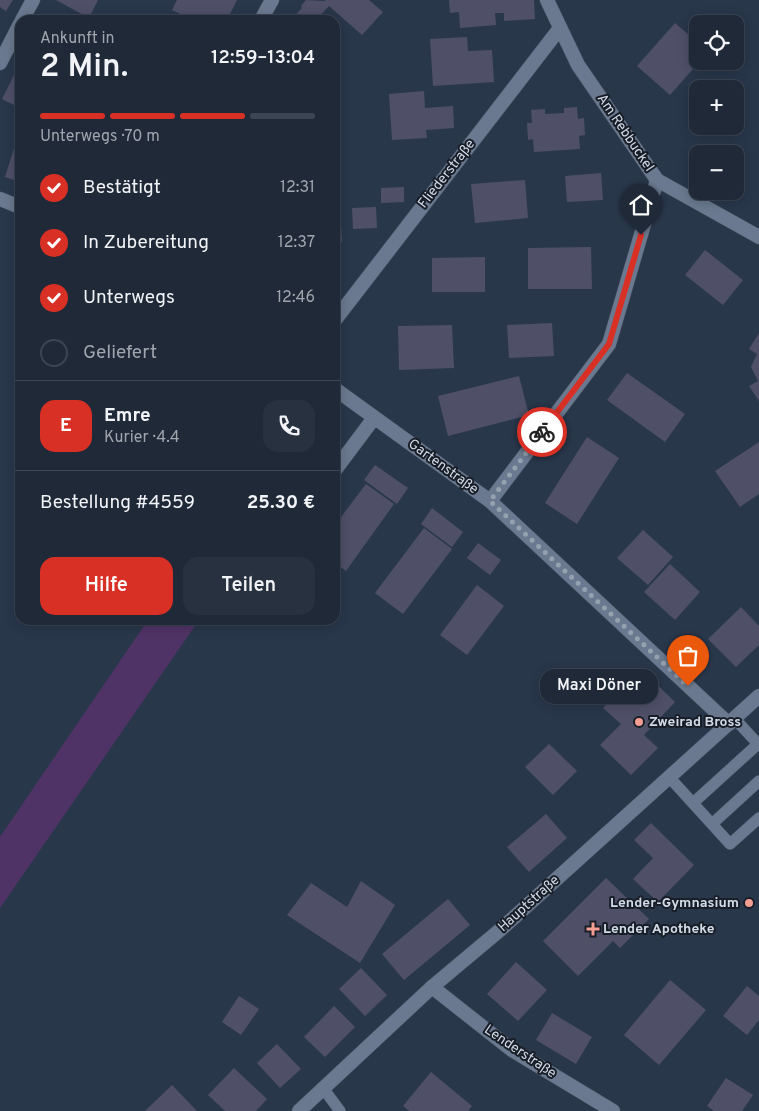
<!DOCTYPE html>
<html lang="de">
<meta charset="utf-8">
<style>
:root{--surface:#1f2938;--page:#273140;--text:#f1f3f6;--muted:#a1a6ae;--line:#3c4553;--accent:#d93025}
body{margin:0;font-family:Overpass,sans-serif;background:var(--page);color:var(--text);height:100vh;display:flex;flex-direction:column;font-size:19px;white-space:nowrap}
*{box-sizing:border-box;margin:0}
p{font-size:16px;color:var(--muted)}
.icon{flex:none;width:28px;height:28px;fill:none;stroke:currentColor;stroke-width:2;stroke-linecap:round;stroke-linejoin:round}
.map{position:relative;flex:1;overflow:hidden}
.sheet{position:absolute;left:15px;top:15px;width:325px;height:610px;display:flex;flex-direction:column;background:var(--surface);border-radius:15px;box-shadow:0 2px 12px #0003,0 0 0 1px var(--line)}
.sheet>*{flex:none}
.buttons{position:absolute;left:689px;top:15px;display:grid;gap:10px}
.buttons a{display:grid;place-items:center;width:55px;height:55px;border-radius:10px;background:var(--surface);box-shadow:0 2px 12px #0003,0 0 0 1px var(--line);font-size:25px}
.pin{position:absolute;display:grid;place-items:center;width:42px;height:42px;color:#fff;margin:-51px -21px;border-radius:50% 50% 50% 0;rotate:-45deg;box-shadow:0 0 5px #0007}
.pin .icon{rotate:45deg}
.courier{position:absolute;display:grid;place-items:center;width:50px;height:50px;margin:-25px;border:4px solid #d93025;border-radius:50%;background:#fff;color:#222;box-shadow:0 1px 6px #0007}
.bubble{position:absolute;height:35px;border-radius:15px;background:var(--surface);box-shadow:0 2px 12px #0003,0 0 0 1px var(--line);font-size:16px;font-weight:600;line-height:35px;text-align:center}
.head em{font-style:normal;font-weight:600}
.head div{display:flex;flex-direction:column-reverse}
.head{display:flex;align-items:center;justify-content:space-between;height:85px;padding:0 25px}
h1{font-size:32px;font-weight:600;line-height:38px}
.bar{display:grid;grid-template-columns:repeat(4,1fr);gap:8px 5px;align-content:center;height:60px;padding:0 25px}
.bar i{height:6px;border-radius:4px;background:var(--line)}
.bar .active{background:var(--accent)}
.bar p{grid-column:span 4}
.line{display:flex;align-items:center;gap:12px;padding:0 25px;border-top:1px solid var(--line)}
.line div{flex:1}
.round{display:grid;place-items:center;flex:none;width:52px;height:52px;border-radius:15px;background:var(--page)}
ol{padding:0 25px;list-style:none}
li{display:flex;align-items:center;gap:15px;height:55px}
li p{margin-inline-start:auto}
li .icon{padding:5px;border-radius:50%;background:var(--accent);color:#fff;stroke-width:4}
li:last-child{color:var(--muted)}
li i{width:28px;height:28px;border:2px solid var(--line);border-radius:50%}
.cta{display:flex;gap:10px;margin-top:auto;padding:10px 25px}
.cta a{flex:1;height:58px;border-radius:15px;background:var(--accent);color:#fff;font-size:20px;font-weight:600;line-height:58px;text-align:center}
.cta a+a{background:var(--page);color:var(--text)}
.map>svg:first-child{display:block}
.grass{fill:#503366}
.building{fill:#4f5068}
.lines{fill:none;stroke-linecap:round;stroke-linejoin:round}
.service-casing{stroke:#475363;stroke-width:12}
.minor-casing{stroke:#475363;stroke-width:15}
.tertiary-casing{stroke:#475363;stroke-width:15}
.service{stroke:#6a798f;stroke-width:11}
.minor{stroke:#6a798f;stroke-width:14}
.tertiary{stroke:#6a798f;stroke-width:14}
.done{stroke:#96a1b0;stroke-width:5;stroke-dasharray:0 9}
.route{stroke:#d93025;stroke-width:6}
.poi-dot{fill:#f59c93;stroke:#181e27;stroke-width:2}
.labels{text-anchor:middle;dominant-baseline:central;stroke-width:4;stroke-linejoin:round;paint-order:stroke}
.street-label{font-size:14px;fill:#d1dae7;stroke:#181e27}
.poi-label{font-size:14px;font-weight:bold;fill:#d1dae7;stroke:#181e27;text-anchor:start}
</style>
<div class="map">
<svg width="759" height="1111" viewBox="0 0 759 1111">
<rect width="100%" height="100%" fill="#29374b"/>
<!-- grass -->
<polygon class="grass" points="148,620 199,620 0,908 0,837"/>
<!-- building -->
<g class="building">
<polygon points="0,0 13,0 6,11 0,7"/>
<polygon points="56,0 98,0 89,18"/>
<polygon points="177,0 237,0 227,20 193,20 172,10"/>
<polygon points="306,0 324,1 326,0 369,0 383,12 362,35 329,6 316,20 291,20 302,8 301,6"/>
<polygon points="449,0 534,0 535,19 504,21 504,13 495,13 496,25 460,28 459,12 450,13"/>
<polygon points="675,23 698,43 698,61 700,61 670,95 637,66"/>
<polygon points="467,37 468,51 492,50 494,82 433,86 430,39"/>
<polygon points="16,71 20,73 20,108 2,99"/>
<polygon points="424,91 425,108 453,106 454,128 426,130 427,138 392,140 389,94"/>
<polygon points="577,107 578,119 584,118 585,135 579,136 580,149 534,152 533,139 528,140 527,123 532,123 531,110 545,109 545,114 564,113 564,108"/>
<polygon points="17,139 20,139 20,182 5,177"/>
<polygon points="601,173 603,200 567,202 565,176"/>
<polygon points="525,180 528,218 475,223 471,184"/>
<polygon points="404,187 404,202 381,203 381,188"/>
<polygon points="340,206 342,242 335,242 335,207"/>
<polygon points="376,207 377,228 353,229 352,208"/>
<polygon points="591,247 592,289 528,289 528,248"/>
<polygon points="705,250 743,280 723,305 685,275"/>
<polygon points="485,257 485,292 432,292 432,258"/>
<polygon points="552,323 554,356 509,358 507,325"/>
<polygon points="452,325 454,368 399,370 398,326"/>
<polygon points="759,333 759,401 749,386 758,381 751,367 757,354 749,349"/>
<polygon points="627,373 685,414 665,442 607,400"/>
<polygon points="519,376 529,415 448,436 438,396"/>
<polygon points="587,437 619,458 577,524 545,503"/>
<polygon points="759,442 759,494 740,507 715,471"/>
<polygon points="375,465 408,488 397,504 364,480"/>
<polygon points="366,484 394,504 346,571 335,563 335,525"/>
<polygon points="432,508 463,532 452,547 421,524"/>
<polygon points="424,528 452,549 403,614 375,593"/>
<polygon points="643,530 673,557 648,585 617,558"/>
<polygon points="478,543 501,560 490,575 467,558"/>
<polygon points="670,564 700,592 675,620 644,592"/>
<polygon points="477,585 504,606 467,655 440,635"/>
<polygon points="741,607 759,626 759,645 736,667 708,639"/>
<polygon points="641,669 675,702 644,735 658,748 631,775 600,745 621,724 603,708"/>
<polygon points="549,744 577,771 553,795 525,767"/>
<polygon points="546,814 567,838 529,872 507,847"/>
<polygon points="651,823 694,865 658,902 633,879 653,858 634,840"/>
<polygon points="606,878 649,919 620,948 613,941 578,976 543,941"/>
<polygon points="361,881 395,905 360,963 287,915 311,883 347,907"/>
<polygon points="448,899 470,925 404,980 382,954"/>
<polygon points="516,962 547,990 518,1021 487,994"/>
<polygon points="361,968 387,995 365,1016 339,989"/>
<polygon points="670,980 706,1010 659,1065 624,1035"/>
<polygon points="747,986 759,996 759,1020 747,1035 723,1016"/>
<polygon points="239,996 259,1009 241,1035 222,1022"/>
<polygon points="334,1006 355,1027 325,1057 304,1037"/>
<polygon points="552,1013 592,1037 576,1064 536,1040"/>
<polygon points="277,1044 301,1069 280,1088 257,1063"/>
<polygon points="234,1068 267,1099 256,1111 225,1111 208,1095"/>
<polygon points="431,1072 472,1106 468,1111 409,1111 403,1106"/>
<polygon points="726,1078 753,1095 742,1111 714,1111 707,1106"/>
<polygon points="172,1085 197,1111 145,1111"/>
</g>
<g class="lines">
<!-- service casing -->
<g class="service-casing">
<g id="service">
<polyline points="735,719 759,745"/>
<polyline points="670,778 730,844 759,818"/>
<polyline points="693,803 758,744"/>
<polyline points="712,824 759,781"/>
<polyline points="323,1088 340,1111"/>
</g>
</g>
<!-- minor casing -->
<g class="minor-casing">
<g id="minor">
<polyline points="22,20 33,0"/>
<polyline points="261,20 272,0"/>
<polyline points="0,63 20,24"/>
<polyline points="657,180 759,237"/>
<polyline points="0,199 20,207"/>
<polyline points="335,320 560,28"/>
<polyline points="335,389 490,501 729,724"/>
<polyline points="335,470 374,418"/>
<polyline points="490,501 609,344 657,180 578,65 547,0"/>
<polyline points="432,987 512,1050 613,1111"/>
</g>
</g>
<!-- tertiary casing -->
<g class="tertiary-casing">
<polyline id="tertiary" points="299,1111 432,987 500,930 759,696"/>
</g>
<!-- service -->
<use href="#service" class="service"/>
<!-- minor -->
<use href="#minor" class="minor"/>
<!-- tertiary -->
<use href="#tertiary" class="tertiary"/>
</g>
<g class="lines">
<!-- done -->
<polyline class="done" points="542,432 490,501 688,686"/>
<!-- route -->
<polyline class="route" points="542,432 609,344 641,235"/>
</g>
<!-- markers -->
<g class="poi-dot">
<circle cx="639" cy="722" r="5"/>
<circle cx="749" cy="903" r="5"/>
<path d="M590.5 921.5h5v5h5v5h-5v5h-5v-5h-5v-5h5z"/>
</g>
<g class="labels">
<!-- street labels -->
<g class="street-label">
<text transform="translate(625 133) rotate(56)">Am Rebbuckel</text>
<text transform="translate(447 174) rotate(-52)">Fliederstraße</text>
<text transform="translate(443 467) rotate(36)">Gartenstraße</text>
<text transform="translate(529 904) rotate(-42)">Hauptstraße</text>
<text transform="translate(520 1052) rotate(34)">Lenderstraße</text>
</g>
<!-- poi labels -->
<g class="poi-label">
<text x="649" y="722">Zweirad Bross</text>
<text x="739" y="903" text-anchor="end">Lender-Gymnasium</text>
<text x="603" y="929">Lender Apotheke</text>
</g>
</g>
</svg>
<div class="buttons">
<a><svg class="icon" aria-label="locate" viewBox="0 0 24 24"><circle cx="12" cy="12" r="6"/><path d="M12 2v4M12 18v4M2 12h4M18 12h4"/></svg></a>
<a>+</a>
<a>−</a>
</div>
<div class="pin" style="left:688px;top:686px;background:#ea580c"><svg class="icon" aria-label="bag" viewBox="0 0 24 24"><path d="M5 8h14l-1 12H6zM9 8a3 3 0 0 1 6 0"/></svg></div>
<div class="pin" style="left:641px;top:235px;background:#1f2937"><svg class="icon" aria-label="home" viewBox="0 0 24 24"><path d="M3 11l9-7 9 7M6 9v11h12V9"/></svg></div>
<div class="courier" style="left:542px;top:432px"><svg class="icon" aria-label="bike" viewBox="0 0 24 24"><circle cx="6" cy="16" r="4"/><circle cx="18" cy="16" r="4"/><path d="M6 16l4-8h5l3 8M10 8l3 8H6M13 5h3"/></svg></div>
<div class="bubble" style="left:540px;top:669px;width:118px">Maxi Döner</div>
<section class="sheet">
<div class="head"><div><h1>2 Min.</h1><p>Ankunft in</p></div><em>12:59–13:04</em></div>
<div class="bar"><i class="active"></i><i class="active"></i><i class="active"></i><i></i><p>Unterwegs · 70 m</p></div>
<ol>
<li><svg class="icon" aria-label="check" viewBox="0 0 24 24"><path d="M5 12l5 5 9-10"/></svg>Bestätigt<p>12:31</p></li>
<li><svg class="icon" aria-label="check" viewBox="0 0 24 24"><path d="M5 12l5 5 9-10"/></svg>In Zubereitung<p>12:37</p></li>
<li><svg class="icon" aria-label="check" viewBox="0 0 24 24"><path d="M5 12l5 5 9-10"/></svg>Unterwegs<p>12:46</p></li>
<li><i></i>Geliefert</li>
</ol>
<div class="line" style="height:90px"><b class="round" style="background:var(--accent);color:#fff">E</b><div><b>Emre</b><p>Kurier · 4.4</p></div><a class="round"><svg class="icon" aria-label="phone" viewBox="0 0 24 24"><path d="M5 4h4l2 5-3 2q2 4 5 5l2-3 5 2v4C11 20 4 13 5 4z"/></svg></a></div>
<div class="line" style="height:65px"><div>Bestellung #4559</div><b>25.30 €</b></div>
<div class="cta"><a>Hilfe</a><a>Teilen</a></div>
</section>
</div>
